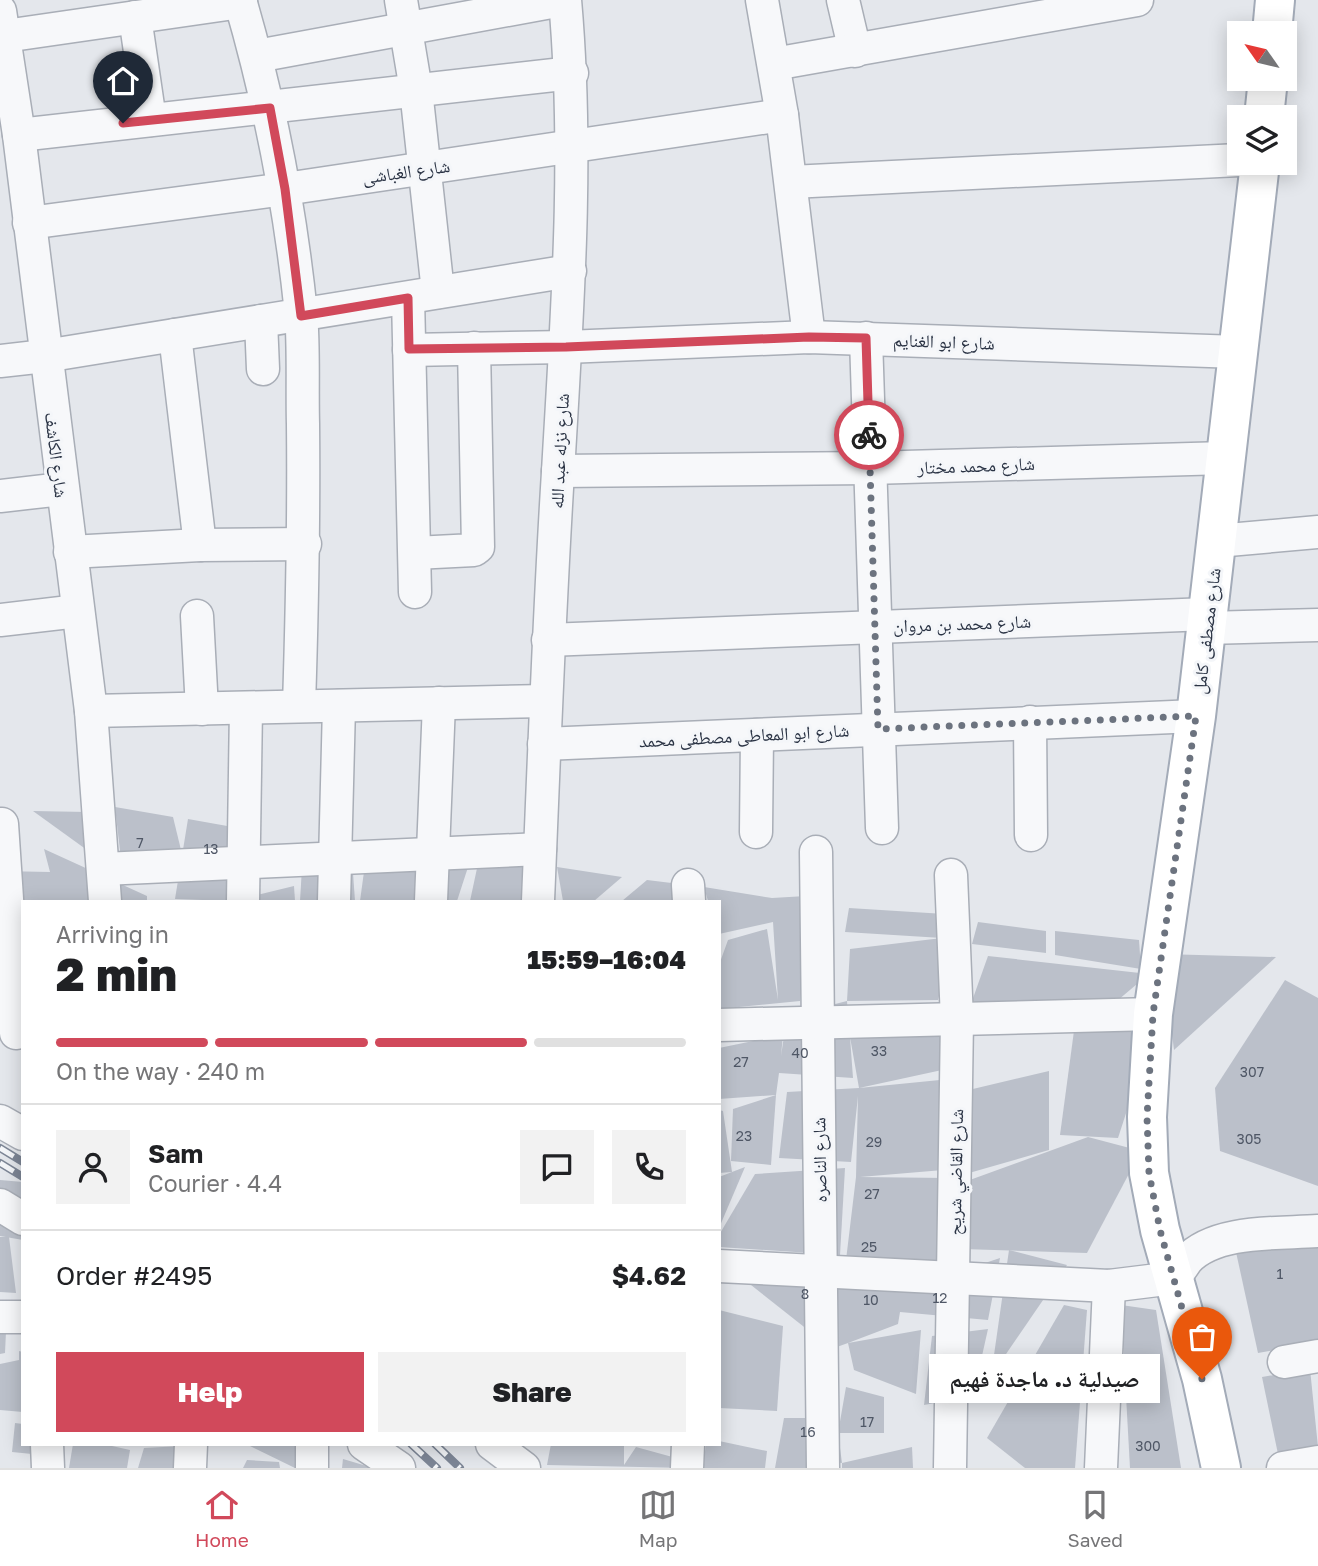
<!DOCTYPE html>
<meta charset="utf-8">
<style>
:root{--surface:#fff;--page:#f2f2f2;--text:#202124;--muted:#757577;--line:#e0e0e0;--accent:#d1495b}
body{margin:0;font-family:"Golos Text","Noto Naskh Arabic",sans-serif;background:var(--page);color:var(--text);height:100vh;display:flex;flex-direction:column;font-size:26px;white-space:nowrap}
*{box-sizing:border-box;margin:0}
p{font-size:23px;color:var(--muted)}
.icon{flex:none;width:38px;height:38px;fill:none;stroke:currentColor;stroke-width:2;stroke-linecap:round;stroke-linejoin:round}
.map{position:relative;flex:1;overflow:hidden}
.details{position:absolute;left:21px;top:900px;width:700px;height:546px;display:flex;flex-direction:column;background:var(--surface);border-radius:0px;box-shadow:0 4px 18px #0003}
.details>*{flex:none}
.needle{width:46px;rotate:304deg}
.tools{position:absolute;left:1227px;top:21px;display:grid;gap:14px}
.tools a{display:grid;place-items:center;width:70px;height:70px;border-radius:0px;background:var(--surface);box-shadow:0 4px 18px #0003;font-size:35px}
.pin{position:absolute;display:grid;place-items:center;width:60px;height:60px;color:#fff;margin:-72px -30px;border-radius:50% 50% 50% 0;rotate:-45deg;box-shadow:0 0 7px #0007}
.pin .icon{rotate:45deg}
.courier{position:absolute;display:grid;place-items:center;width:70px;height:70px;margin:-35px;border:5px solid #d1495b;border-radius:50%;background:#fff;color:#222;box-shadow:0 2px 9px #0007}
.bubble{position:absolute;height:49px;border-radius:0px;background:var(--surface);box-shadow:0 4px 18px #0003;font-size:23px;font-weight:800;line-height:49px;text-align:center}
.headline em{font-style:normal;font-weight:800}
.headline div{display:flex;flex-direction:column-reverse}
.headline{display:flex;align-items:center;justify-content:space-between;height:119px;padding:0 35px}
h1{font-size:46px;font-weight:800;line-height:52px}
.bar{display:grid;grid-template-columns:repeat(4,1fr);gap:10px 7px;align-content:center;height:84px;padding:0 35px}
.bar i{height:9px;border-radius:5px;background:var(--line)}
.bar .selected{background:var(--accent)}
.bar p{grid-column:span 4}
.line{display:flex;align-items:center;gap:18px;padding:0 35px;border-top:2px solid var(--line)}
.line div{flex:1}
.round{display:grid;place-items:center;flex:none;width:74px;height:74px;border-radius:0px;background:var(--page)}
.primary-button{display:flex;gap:14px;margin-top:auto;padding:14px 35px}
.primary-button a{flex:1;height:80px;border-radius:0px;background:var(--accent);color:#fff;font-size:28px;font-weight:800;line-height:80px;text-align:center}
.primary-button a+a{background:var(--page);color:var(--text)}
.dock{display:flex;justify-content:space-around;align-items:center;height:98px;border-top:2px solid var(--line);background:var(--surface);font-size:19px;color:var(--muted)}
.dock a{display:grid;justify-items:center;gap:4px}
.dock .selected{color:var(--accent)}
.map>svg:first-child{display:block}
.building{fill:#bbc0ca}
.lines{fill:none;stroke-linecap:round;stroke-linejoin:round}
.minor-casing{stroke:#a9aeb7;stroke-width:35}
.major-casing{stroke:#a3abb8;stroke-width:42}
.minor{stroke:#f7f8fa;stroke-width:32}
.major{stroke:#fff;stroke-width:38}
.rail-casing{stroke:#7d8696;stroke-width:8}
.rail{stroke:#f4f6f9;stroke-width:5;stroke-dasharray:16;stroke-linecap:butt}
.done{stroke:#6c737f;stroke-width:7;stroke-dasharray:0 12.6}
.route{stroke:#d1495b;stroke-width:9}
.labels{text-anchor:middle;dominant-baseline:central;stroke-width:6;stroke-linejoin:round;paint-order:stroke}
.number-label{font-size:14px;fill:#4f5766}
.street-label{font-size:18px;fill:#2b3445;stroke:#f4f6f9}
</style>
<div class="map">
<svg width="1318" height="1468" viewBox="0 0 1318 1468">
<rect width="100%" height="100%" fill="#e4e7ec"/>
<!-- building -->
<g class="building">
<polygon points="115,807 173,817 181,850 122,868"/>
<polygon points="33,811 88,812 87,850"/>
<polygon points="188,819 244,829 230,901 175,899"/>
<polygon points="44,849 147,896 147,901 23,901 0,871 50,872"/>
<polygon points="366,857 470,861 457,901 360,901"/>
<polygon points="479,859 528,863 525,901 470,901"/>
<polygon points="557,867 622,877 594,901 563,901"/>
<polygon points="302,868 353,873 355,901 300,901"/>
<polygon points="647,880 688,885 683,901 622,901"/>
<polygon points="294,886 295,901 237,901 237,900"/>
<polygon points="704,887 772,898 806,896 800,1001 719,1009 719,965 728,940 767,929 778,1000 773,922 719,934 719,901 708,901"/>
<polygon points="849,908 945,914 954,936 938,1000 847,1001 850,949 942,938 845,932"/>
<polygon points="978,922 1046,931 1046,953 972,944"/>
<polygon points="1055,931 1139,940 1141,969 1055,955"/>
<polygon points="1162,954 1276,957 1174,1050"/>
<polygon points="988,956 1149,974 1099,1016 972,1001"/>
<polygon points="1285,980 1318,998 1318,1186 1220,1151 1215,1088"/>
<polygon points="847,1001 849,1033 949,1037 942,1070 859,1088 950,1079 956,1093 1049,1071 1049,1150 955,1177 955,1169 860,1177 947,1178 941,1268 846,1260 856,1177 858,1096 851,1162 779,1158 787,1092 859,1088 850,1037 853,1078 779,1073 776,1095 719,1099 719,1048 783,1035 781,1056 787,1016"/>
<polygon points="1076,1016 1153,1030 1118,1138 1060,1135"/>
<polygon points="776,1095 771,1165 731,1161 733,1109"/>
<polygon points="719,1110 723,1111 732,1172 719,1173"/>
<polygon points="1088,1137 1141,1151 1087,1253 962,1249 967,1181"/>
<polygon points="745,1167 719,1228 719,1177"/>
<polygon points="845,1168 840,1255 719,1247 719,1235 755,1174"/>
<polygon points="0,1180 23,1182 23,1240 0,1236"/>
<polygon points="0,1237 9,1237 16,1293 0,1292"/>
<polygon points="1318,1247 1318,1342 1258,1353 1236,1252"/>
<polygon points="1009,1250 1067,1265 991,1376"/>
<polygon points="1000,1258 988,1320 900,1312 898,1324 848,1343 921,1330 916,1394 854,1370 848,1343 834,1348 829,1279 904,1290"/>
<polygon points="727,1266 813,1282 813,1334"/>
<polygon points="1064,1305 1087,1310 1075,1468 1025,1468 987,1438"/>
<polygon points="1121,1305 1156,1310 1181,1468 1130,1468"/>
<polygon points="0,1308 7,1309 5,1353 0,1354"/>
<polygon points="719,1310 783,1326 777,1411 719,1408"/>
<polygon points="988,1329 973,1396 924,1405 932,1336"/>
<polygon points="19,1351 23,1352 23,1412 0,1410 0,1364 19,1360"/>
<polygon points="1310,1369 1318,1447 1278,1454 1262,1377"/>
<polygon points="846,1387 884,1397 884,1433 838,1433 842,1463 810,1459 813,1468 775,1468 784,1418 835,1418 838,1433"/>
<polygon points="15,1423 23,1424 23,1444 62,1444 62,1457 12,1452"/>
<polygon points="719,1441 767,1451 765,1468 703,1468 706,1444 719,1444"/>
<polygon points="73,1444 103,1444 130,1450 127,1468 69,1468"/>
<polygon points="246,1444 328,1444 327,1468 295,1468"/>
<polygon points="551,1444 624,1444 624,1465 636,1447 687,1461 686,1468 547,1465"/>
<polygon points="182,1446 178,1468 138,1468 144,1448"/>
<polygon points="912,1447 913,1468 842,1468 842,1463"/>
<polygon points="343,1459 370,1467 370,1468 342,1468"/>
<polygon points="247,1460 279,1462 280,1468 243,1468"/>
</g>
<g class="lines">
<!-- minor casing -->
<g class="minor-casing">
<g id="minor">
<path d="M240,0C270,103 290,206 301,313C304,349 302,388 303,424C304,519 302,612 299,706"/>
<polyline points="401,0 416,90 438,292"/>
<polyline points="762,0 782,115 809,337"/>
<polyline points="843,0 855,51"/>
<polyline points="0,11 19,135 91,711 105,901"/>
<polyline points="135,17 150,120"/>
<polyline points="5,36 241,2"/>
<polyline points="257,56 562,0"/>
<polyline points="774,64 1137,0"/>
<polyline points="19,135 572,73"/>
<polyline points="791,182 1239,160"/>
<polyline points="29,223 285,189 782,115"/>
<polyline points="408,298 415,592"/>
<polyline points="261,321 263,369"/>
<polyline points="175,335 200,545"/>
<polyline points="866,338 882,828"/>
<polyline points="409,350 566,347 809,337 1238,352"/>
<polyline points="0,361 45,356 570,271"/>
<polyline points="558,471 870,468 1226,458"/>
<polyline points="0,496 62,489"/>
<polyline points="1217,541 1318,532"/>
<polyline points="70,552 200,545 305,544"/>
<polyline points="415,553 474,550 478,547 474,348"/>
<polyline points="197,616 202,709"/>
<polyline points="0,620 78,611"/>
<polyline points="1206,628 1318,625"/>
<polyline points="548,640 1208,614"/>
<polyline points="91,711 545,701"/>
<polyline points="1030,722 1031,835"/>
<polyline points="544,744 1196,716"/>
<polyline points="2,824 16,1033"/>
<polyline points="756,832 757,735"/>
<polyline points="816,852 823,1468"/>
<polyline points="103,869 540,849"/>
<polyline points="688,885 689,901"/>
<polyline points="243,901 246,708"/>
<polyline points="334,901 339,706"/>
<polyline points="431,901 439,703"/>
<path d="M538,901C544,758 549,615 558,472C567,315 579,157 565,0"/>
<polyline points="719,1025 1153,1014"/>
<polyline points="0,1121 23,1134"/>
<polyline points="0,1205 23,1219"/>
<path d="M719,1266L1109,1286L1174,1278C1179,1272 1183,1266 1187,1260C1216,1229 1279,1234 1318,1231"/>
<polyline points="0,1317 23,1317"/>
<polyline points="1284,1362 1318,1356"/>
<polyline points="47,1444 48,1468"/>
<polyline points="364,1444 399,1468"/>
<polyline points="492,1444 524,1468"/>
<polyline points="190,1468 191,1444"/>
<polyline points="312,1468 312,1444"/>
<polyline points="687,1468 688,1444"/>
<polyline points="950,1468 957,1020 951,875"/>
<polyline points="1101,1468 1109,1286"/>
<polyline points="1283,1468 1318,1462"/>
</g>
</g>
<!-- major casing -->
<g class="major-casing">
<g id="major">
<polyline points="1272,33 1275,0"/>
<polyline points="1264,117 1268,79"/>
<polyline points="1221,1468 1202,1379 1160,1230 1149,1173 1147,1117 1153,1014 1196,716 1260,163"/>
</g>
</g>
<!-- minor -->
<use href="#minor" class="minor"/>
<!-- major -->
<use href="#major" class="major"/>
<!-- rail casing -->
<g class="rail-casing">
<g id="rail">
<polyline points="0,1148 23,1162"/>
<polyline points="0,1163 23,1177"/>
<polyline points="411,1444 437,1468"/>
<polyline points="435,1444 460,1468"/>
</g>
</g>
<!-- rail -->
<use href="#rail" class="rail"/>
</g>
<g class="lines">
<!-- done -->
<polyline class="done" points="869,435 878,729 1196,716 1153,1014 1147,1117 1149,1173 1160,1230 1202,1379"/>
<!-- route -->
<polyline class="route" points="123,123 270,108 285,189 301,316 408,298 409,349 566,347 809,337 866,338 869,435"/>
</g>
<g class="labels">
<!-- number labels -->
<g class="number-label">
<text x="140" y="842">7</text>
<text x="211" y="848">13</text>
<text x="879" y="1050">33</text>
<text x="800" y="1052">40</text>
<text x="741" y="1061">27</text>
<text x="1252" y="1071">307</text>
<text x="744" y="1135">23</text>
<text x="1249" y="1138">305</text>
<text x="874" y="1141">29</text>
<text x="872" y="1193">27</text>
<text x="869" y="1246">25</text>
<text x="1280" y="1273">1</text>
<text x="805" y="1293">8</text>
<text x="940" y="1297">12</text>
<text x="871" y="1299">10</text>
<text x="867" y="1421">17</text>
<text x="808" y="1431">16</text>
<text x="1148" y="1445">300</text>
</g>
<!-- street labels -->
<g class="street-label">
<text transform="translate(406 171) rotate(-8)">شارع الغباشى</text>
<text transform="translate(944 341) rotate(2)">شارع ابو الغنايم</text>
<text transform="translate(559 451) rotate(-87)">شارع نزله عبد الله</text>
<text transform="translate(57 455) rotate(83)">شارع الكاشف</text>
<text transform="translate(976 465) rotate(-2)">شارع محمد مختار</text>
<text transform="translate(962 623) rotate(-2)">شارع محمد بن مروان</text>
<text transform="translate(1206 631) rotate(-83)">شارع مصطفى كامل</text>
<text transform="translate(744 735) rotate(-3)">شارع ابو المعاطى مصطفى محمد</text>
<text transform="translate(819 1160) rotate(-91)">شارع الناصره</text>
<text transform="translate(955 1172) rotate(-89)">شارع القاضي شريح</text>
</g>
</g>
</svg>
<div class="tools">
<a><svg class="needle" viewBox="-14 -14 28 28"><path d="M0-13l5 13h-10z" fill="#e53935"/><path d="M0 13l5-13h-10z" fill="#757577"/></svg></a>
<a><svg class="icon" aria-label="layers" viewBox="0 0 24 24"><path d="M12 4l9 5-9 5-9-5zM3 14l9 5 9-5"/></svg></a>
</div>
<div class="pin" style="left:1202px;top:1379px;background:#ea580c"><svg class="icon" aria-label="bag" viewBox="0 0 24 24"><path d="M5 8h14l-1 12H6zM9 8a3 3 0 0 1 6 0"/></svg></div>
<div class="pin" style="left:123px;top:123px;background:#1f2937"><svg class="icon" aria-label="home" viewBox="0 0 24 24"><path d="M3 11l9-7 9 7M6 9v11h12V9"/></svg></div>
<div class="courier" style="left:869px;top:435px"><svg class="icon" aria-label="bike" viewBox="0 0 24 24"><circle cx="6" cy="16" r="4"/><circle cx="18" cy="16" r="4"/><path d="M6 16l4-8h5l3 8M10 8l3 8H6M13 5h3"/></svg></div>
<div class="bubble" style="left:929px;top:1354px;width:231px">صيدلية د. ماجدة فهيم</div>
<section class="details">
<div class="headline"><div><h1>2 min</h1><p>Arriving in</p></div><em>15:59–16:04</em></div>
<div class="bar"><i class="selected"></i><i class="selected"></i><i class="selected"></i><i></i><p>On the way · 240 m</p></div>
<div class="line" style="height:126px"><a class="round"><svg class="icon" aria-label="person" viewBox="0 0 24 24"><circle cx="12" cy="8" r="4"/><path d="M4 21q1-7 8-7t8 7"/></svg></a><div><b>Sam</b><p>Courier · 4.4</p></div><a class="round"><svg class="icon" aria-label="chat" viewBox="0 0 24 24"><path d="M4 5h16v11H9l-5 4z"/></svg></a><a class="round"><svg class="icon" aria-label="phone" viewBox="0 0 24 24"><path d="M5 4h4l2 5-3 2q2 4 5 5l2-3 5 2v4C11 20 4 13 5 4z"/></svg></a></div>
<div class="line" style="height:91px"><div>Order #2495</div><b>$4.62</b></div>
<div class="primary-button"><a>Help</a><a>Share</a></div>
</section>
</div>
<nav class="dock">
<a class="selected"><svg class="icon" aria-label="home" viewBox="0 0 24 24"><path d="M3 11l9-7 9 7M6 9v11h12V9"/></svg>Home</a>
<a><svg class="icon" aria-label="map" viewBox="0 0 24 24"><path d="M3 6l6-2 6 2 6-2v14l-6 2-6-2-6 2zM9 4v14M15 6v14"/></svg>Map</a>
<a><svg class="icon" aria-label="saved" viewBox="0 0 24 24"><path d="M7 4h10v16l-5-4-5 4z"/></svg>Saved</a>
</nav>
